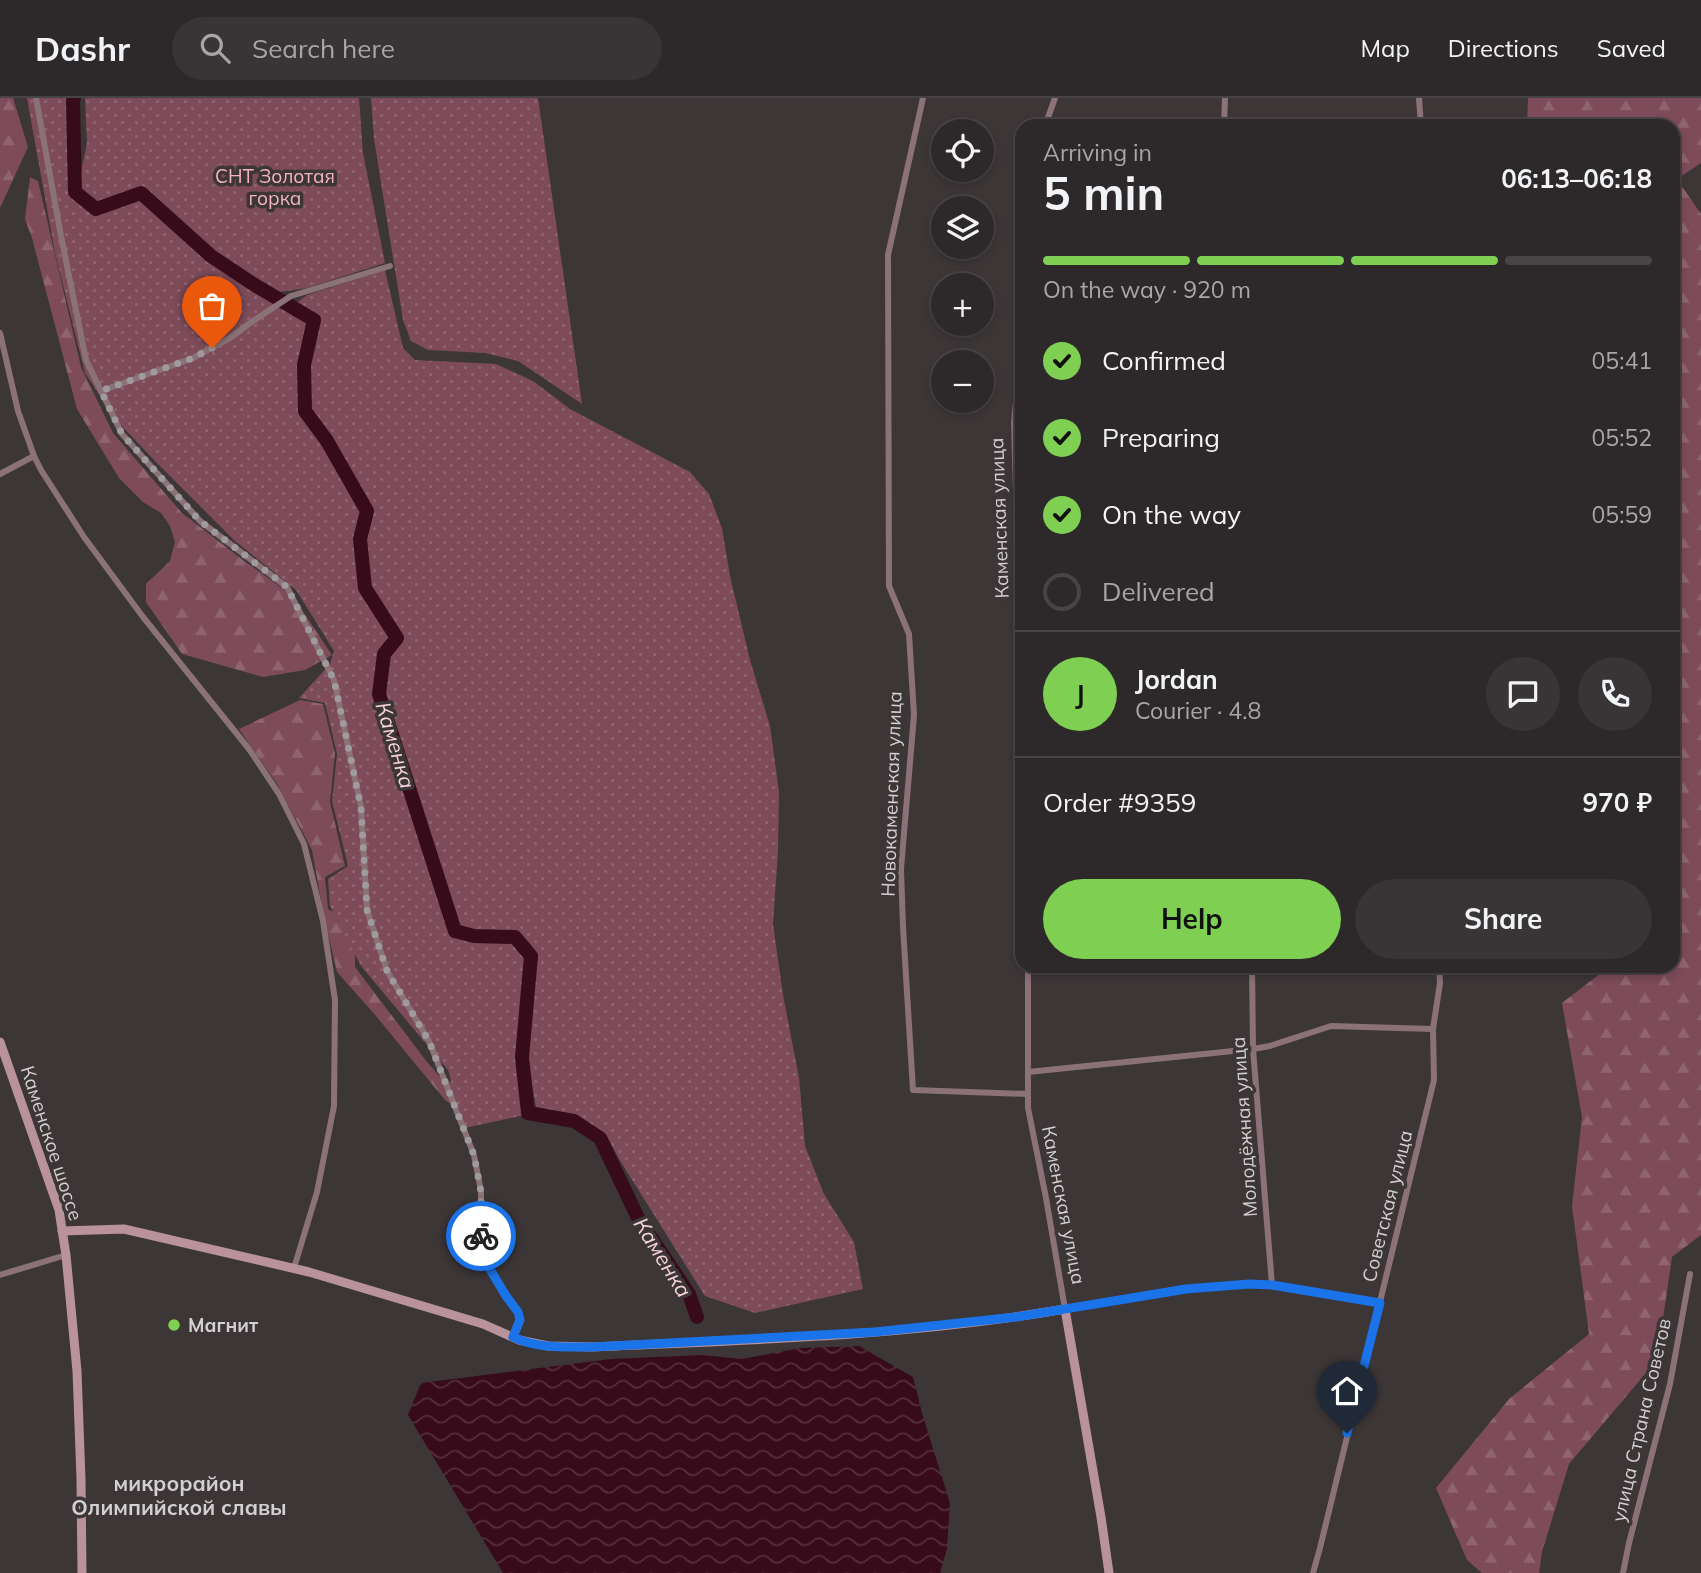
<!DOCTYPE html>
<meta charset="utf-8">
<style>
:root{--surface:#2d2829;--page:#393435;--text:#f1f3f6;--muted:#a7a6a8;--line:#484446;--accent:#7fd052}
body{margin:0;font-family:Mulish,sans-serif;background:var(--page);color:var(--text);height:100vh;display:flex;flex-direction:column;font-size:26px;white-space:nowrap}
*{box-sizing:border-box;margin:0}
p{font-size:23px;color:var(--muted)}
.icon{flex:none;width:38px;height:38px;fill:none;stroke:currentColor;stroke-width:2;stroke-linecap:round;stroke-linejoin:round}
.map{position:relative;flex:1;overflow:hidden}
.panel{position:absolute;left:1015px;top:21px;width:665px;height:854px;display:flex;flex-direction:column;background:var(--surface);border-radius:21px;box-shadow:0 4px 10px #0003,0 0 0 2px var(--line)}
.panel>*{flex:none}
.tools{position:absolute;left:931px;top:21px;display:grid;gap:14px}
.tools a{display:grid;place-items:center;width:63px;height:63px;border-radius:50%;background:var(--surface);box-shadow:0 4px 10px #0003,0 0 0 2px var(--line);font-size:35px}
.pin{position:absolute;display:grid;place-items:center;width:60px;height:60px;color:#fff;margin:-72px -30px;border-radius:50% 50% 50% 0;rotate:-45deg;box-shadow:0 0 7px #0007}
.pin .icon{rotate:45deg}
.courier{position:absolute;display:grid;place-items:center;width:70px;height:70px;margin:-35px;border:5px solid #1a73e8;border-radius:50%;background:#fff;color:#222;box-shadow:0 2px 9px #0007}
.summary em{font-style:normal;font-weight:700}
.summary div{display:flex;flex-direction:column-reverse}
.summary{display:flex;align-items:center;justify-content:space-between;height:119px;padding:0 28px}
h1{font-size:46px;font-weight:700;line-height:52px}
.bar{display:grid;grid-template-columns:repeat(4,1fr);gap:10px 7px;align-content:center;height:84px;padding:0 28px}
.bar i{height:9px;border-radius:5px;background:var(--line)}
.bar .active{background:var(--accent)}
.bar p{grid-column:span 4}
.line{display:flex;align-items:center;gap:18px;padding:0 28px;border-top:2px solid var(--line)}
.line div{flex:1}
.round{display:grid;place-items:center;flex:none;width:74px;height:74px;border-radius:37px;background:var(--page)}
ol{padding:0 28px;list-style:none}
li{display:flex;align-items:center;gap:21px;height:77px}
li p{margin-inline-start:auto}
li .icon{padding:7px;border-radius:50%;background:var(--accent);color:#111;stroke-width:4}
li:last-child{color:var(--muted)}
li i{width:38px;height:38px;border:4px solid var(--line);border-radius:50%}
.primary-button{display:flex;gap:14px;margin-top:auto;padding:14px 28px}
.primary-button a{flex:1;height:80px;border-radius:42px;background:var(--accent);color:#111;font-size:28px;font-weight:700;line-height:80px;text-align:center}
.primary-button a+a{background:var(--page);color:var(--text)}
header{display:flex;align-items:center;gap:42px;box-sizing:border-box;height:98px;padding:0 35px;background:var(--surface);border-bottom:2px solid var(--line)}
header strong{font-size:33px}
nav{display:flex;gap:38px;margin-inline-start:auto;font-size:24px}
.search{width:490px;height:63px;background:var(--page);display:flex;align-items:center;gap:18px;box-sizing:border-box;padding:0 24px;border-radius:38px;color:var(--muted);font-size:26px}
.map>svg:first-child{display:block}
.forest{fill:url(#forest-firs)}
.park{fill:url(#park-dots)}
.water{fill:url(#water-waves)}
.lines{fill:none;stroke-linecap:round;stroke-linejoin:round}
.river{stroke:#380b1b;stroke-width:14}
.street{stroke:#8b7278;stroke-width:6}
.secondary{stroke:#ba929c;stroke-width:9}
.done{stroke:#9f9a9b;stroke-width:7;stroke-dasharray:0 12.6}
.route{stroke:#1a73e8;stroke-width:9}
.poi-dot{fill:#7fd052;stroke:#3c3637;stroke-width:2.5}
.labels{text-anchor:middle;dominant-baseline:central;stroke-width:7;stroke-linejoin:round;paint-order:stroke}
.park-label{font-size:19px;fill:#f6b2c3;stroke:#3c3637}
.street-label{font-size:19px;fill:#d4d0d1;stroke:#3c3637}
.poi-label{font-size:19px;font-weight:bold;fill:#d4d0d1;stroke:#3c3637;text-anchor:start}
.water-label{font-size:21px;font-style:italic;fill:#f6d2db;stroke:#3c3637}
.neighbourhood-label{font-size:21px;font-weight:bold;fill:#d4d0d1;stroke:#3c3637}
</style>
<header>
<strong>Dashr</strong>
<div class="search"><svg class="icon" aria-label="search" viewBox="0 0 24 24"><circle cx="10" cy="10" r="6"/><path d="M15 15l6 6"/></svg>Search here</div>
<nav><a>Map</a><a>Directions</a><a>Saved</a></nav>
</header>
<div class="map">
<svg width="1701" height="1475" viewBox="0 0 1701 1475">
<defs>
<pattern id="forest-firs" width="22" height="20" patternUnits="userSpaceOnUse" patternTransform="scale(1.75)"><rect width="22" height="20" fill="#7d4b59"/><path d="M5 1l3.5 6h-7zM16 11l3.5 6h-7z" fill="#8f6470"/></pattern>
<pattern id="park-dots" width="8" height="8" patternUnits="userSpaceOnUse" patternTransform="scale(1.75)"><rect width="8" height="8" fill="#7d4b59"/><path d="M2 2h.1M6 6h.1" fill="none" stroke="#8f6470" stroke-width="1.8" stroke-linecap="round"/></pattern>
<pattern id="water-waves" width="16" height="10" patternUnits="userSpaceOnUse" patternTransform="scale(1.75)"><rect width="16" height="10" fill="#380b1b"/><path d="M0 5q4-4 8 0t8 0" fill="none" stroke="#542e3b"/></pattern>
</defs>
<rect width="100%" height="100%" fill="#3c3637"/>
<!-- forest -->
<g class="forest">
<polygon points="0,0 13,0 28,49 0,110"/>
<polygon points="1528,0 1701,0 1701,65 1677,81 1701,116 1701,1137 1672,1159 1657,1262 1569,1366 1542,1454 1539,1475 1482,1475 1467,1462 1436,1390 1509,1301 1589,1236 1572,1108 1582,1019 1562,905 1610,868 1673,868 1673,28 1527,28"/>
<polygon points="30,79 38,83 81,269 113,335 182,415 243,462 292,497 332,557 305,572 263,579 182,556 146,504 146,486 170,463 175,444 170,428 161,415 143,404 119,380 77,311 32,140 25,121"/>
<polygon points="300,602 323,606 335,655 330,704 345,768 325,779 328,811 355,826 355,869 427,964 446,986 464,975 461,1012 445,1002 376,918 337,874 324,819 312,752 277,686 239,631"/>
</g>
<!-- park -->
<g class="park">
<polygon points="27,0 68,0 72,95 95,113 141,98 209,160 252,188 312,223 301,266 299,314 323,345 362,413 355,443 360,489 392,539 380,554 375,594 451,834 471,843 512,844 526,860 517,962 525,1017 465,1030 448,972 361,868 330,808 328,781 348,768 332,703 337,656 325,605 299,600 330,566 334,553 296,492 235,443 157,365 116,322 85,275 55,155"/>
<polygon points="85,0 359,0 363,55 385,165 307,190 280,194 213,154 182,130 143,94 96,108 77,93 87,45"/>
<polygon points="371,0 538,0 582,306 518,263 485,255 428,252 411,243 403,222 374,41"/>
<polygon points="385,172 403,250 415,262 496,266 533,283 570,311 690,374 709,396 722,430 730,478 750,562 770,628 779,694 778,753 773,826 783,897 799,980 805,1048 824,1096 854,1144 863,1191 755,1215 705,1198 619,1061 607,1038 574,1017 536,1009 527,959 538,857 517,834 474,833 458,829 383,596 388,559 402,540 368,490 362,441 371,413 329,341 307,312 307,268 318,222 295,206 307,197"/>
</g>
<!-- water -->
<polygon class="water" points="859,1248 913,1279 922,1315 950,1405 947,1451 940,1475 503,1475 408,1317 421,1285 611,1261 702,1257 742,1261 800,1250"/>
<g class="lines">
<!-- river -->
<polyline class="river" points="74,0 73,3 75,94 96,111 141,95 211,158 253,186 314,222 304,267 305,313 327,343 367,413 360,441 365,490 397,540 384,556 379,596 455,833 474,838 515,839 531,858 522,959 528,1015 574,1023 600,1040 638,1120 689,1196 697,1219"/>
<!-- street -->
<g class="street">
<polyline points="36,0 61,138 86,262 122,336 200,423 287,489 334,582 361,709 367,812 387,873 429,943 474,1057 481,1093 481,1141 488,1168 506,1198 518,1214 520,1222 514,1239"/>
<polyline points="923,0 888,157 889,488 909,536 914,617 901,771 903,829 913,992 1028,996"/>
<polyline points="1419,0 1421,28"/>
<polyline points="1045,28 1055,0"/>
<polyline points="1224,28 1225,0"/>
<polyline points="0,235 18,313 34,358 41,372 84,439 143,519 249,651 279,696 304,746 323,823 335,902 334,1008 317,1094 294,1170"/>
<polyline points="1022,238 1014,325 1022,602"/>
<polyline points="101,293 193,260 230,240 253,223 291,198 390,168"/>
<polyline points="0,376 34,358"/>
<polyline points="1028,868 1028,1010 1046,1100 1065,1211 1186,1191 1249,1186 1272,1187 1379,1205"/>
<polyline points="1252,868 1253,951 1272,1187"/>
<polyline points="1028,974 1253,951 1270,948 1331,928 1433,931"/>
<polyline points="0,1177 66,1157"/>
<polyline points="1313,1475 1320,1450 1434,982 1433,931 1440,885 1439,868"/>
<polyline points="1623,1475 1629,1445 1670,1286 1690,1176"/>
</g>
<!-- secondary -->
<g class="secondary">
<polyline points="0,944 59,1112 66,1157 77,1273 81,1381 82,1475"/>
<path d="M62,1133L124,1131L309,1174L483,1226L519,1242L548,1248L593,1249C750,1242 909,1238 1065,1211L1101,1419L1109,1475"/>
</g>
</g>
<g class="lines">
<!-- done -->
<polyline class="done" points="212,250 193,260 101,293 122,336 200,423 287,489 334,582 361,709 367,812 387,873 429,943 474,1057 481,1094 481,1138"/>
<!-- route -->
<path class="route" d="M481,1138L488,1168L506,1198L518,1214L520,1222L513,1239C537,1251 567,1249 593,1249L875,1234L1016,1219L1186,1191L1249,1186L1272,1187L1380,1205L1347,1335"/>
</g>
<!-- markers -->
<circle class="poi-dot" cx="174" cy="1227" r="7"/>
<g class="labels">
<!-- park labels -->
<g class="park-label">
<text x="275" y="78">СНТ Золотая<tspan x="275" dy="22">горка</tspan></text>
</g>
<!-- street labels -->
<g class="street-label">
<text transform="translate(999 420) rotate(-92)">Каменская улица</text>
<text transform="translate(891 696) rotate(-88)">Новокаменская улица</text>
<text transform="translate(1244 1029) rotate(-94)">Молодёжная улица</text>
<text transform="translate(52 1045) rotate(72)">Каменское шоссе</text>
<text transform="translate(1064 1107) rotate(79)">Каменская улица</text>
<text transform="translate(1387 1108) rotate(-76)">Советская улица</text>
<text transform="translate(1641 1322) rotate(-77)">улица Страна Советов</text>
</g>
<!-- poi labels -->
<g class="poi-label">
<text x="188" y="1227">Магнит</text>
</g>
<!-- water labels -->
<g class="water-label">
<text transform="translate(396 647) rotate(73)">Каменка</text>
<text transform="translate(663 1159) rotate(58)">Каменка</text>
</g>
<!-- neighbourhood labels -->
<g class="neighbourhood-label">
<text x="179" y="1385">микрорайон<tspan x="179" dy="24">Олимпийской славы</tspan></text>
</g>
</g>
</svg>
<div class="tools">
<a><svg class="icon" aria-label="locate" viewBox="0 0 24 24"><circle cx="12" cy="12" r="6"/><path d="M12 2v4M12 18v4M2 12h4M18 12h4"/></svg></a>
<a><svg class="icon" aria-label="layers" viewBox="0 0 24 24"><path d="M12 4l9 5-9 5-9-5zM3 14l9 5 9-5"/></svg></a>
<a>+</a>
<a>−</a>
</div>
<div class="pin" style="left:212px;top:250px;background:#ea580c"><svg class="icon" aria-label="bag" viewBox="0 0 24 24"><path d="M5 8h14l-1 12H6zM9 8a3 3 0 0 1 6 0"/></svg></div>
<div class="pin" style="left:1347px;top:1335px;background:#1f2937"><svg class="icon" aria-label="home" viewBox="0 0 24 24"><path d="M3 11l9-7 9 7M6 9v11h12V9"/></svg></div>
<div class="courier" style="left:481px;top:1138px"><svg class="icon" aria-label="bike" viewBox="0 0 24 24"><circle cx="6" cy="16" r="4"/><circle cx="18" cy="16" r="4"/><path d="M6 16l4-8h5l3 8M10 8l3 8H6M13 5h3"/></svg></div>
<section class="panel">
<div class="summary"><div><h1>5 min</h1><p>Arriving in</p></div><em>06:13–06:18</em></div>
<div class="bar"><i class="active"></i><i class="active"></i><i class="active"></i><i></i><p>On the way · 920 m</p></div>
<ol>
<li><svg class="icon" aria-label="check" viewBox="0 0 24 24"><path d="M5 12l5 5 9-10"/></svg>Confirmed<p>05:41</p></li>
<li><svg class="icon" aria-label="check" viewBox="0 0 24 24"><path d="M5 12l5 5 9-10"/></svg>Preparing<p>05:52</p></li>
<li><svg class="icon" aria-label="check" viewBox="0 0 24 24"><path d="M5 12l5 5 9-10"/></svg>On the way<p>05:59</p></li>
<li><i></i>Delivered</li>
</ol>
<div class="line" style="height:126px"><b class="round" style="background:var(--accent);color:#111">J</b><div><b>Jordan</b><p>Courier · 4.8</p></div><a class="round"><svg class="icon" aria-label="chat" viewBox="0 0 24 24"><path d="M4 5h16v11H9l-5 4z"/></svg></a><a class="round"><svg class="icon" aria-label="phone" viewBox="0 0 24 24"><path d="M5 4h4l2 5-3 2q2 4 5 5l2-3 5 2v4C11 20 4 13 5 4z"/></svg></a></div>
<div class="line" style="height:91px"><div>Order #9359</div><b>970 ₽</b></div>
<div class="primary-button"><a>Help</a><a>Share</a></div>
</section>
</div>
